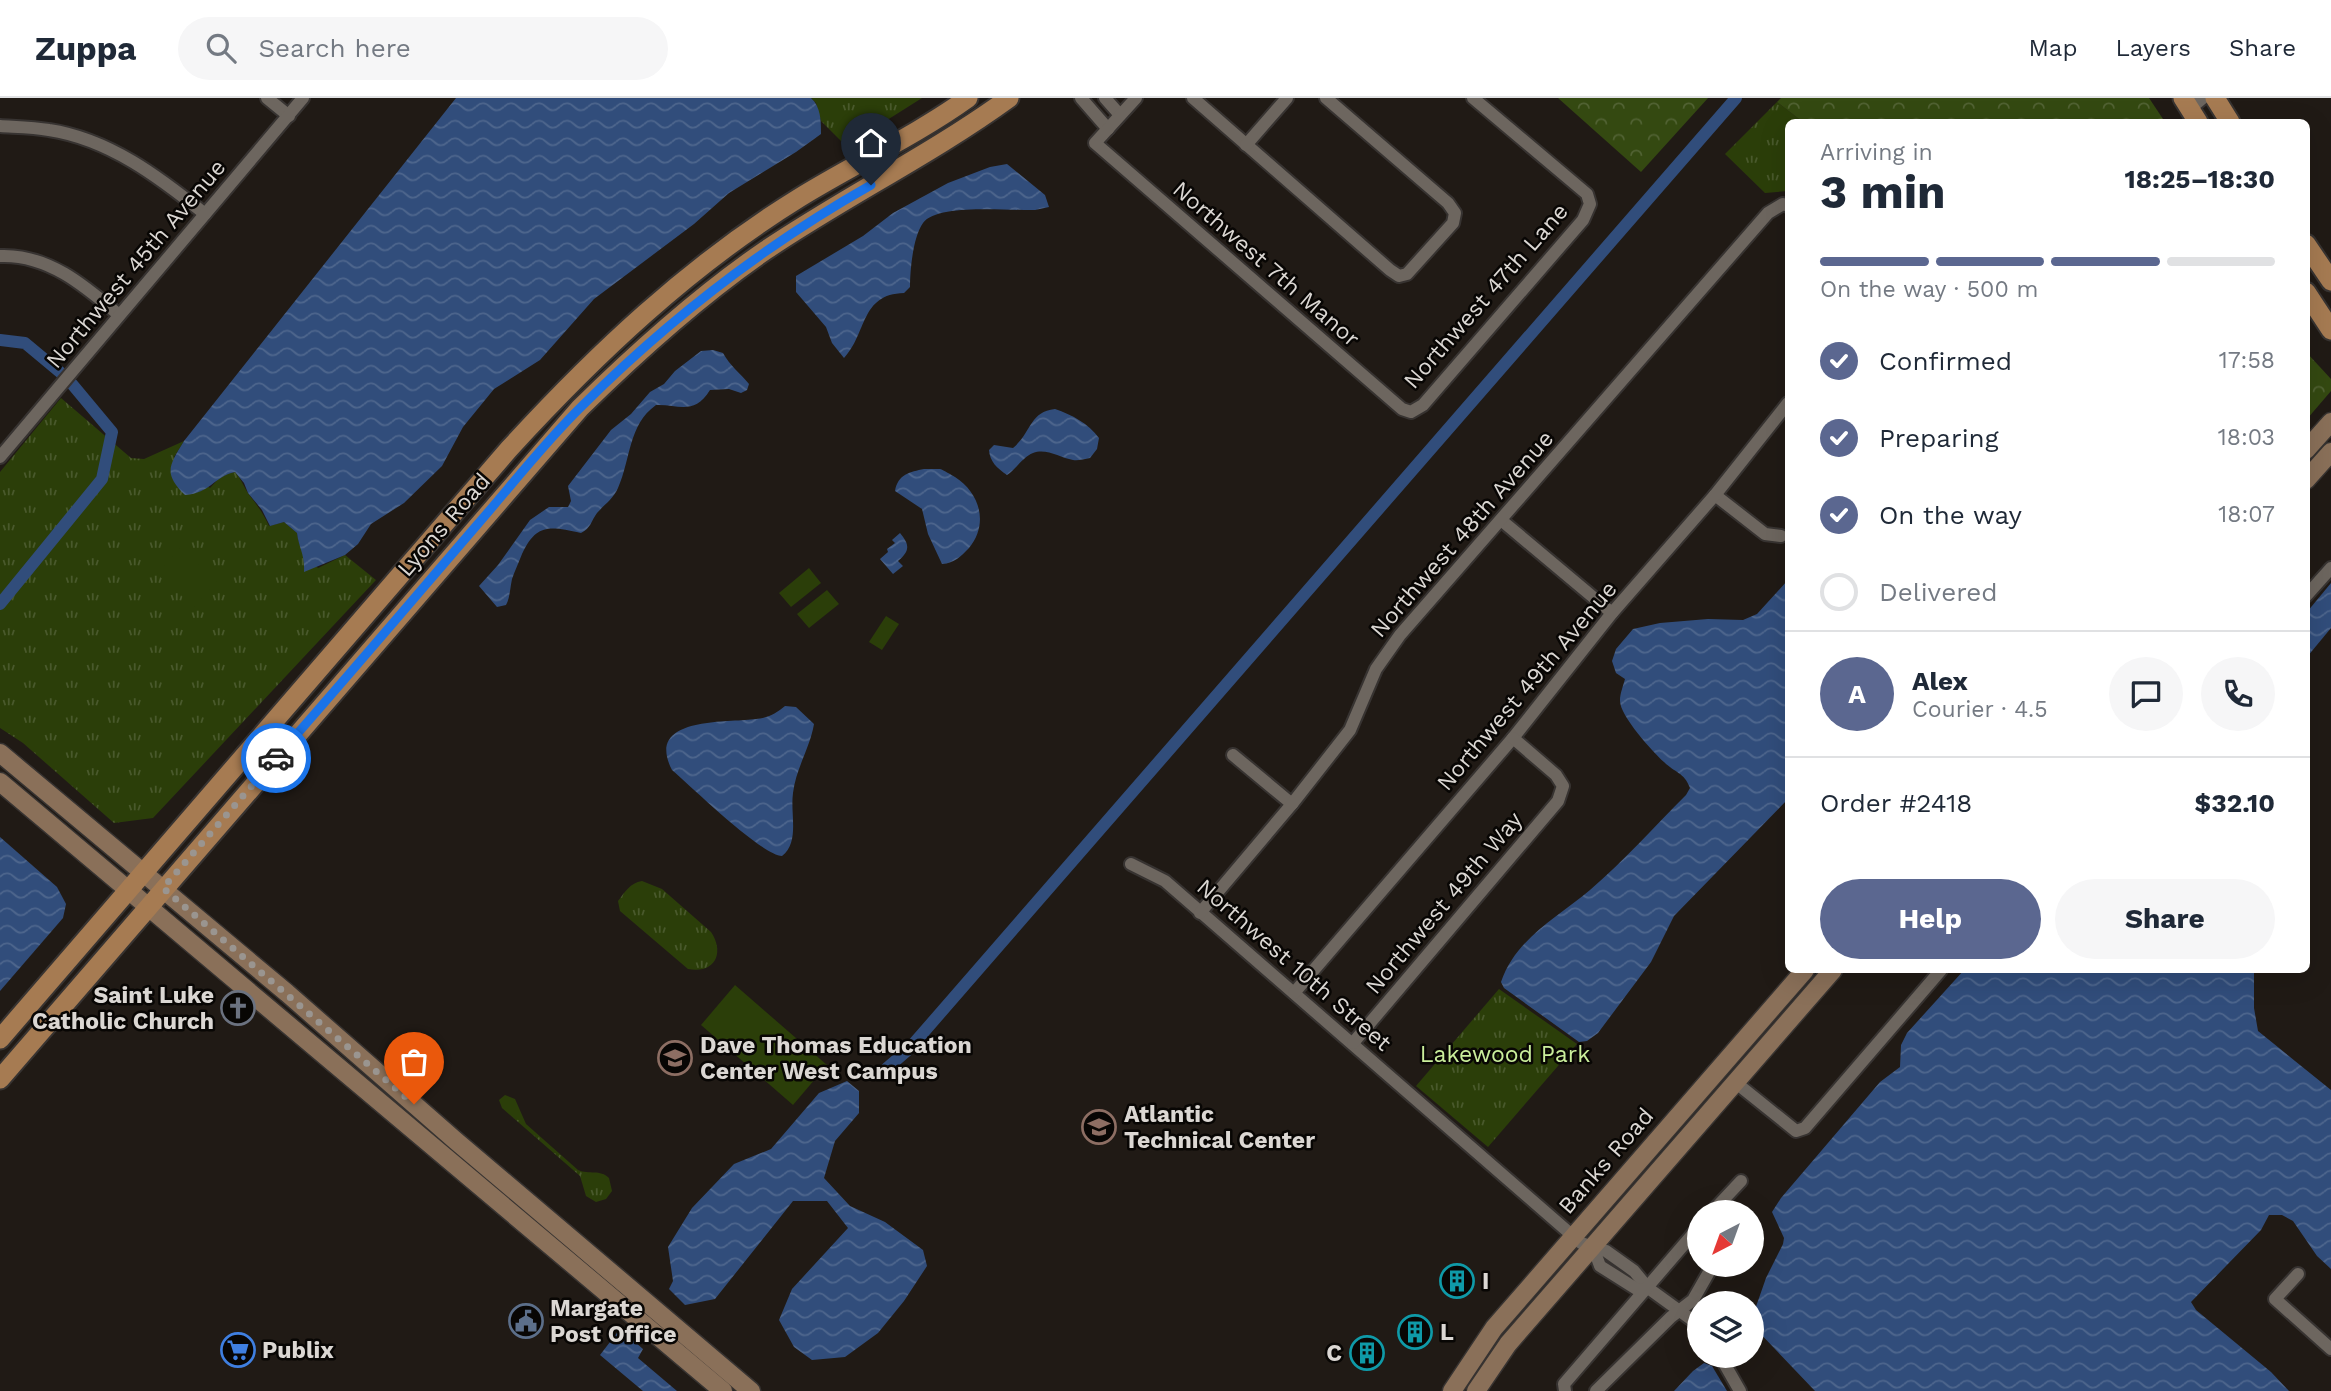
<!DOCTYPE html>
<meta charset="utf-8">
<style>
:root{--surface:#fff;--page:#f6f6f7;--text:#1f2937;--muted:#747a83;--line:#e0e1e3;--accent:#5b6790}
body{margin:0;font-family:"Work Sans",sans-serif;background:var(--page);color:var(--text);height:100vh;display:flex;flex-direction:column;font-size:26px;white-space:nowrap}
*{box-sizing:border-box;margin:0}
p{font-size:23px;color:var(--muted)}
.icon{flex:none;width:38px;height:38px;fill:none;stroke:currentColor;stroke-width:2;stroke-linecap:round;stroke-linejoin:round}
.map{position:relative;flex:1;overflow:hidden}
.sheet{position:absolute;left:1785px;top:21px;width:525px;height:854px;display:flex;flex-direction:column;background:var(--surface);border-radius:10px;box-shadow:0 7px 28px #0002}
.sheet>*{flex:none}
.needle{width:46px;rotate:221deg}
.controls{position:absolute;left:1687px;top:1102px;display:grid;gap:14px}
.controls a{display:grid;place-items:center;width:77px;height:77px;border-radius:50%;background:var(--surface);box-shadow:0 7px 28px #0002;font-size:35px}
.pin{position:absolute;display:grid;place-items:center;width:60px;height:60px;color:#fff;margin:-72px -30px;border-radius:50% 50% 50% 0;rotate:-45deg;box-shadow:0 0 7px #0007}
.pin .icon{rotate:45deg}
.courier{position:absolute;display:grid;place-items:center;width:70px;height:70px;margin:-35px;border:5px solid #1a73e8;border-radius:50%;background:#fff;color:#222;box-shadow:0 2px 9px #0007}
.overview em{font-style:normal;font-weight:700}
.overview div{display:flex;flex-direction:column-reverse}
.overview{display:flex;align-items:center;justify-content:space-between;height:119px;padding:0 35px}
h1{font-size:46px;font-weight:700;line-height:52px}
.bar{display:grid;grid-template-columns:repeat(4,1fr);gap:10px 7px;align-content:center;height:84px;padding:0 35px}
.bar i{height:9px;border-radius:5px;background:var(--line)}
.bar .selected{background:var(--accent)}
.bar p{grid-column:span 4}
.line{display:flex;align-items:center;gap:18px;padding:0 35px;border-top:2px solid var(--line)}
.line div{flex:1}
.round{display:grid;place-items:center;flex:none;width:74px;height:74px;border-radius:37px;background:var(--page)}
ol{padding:0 35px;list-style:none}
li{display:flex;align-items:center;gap:21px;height:77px}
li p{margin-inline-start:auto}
li .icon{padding:7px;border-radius:50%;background:var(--accent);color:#fff;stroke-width:4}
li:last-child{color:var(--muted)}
li i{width:38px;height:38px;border:4px solid var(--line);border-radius:50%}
.primary-button{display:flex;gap:14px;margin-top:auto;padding:14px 35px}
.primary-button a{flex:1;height:80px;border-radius:42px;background:var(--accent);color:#fff;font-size:28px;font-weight:700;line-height:80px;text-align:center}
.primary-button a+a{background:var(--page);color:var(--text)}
header{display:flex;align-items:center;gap:42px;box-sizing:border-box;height:98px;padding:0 35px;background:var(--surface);border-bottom:2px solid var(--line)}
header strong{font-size:33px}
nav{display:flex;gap:38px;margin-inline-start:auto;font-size:24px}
.search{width:490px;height:63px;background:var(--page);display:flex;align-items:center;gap:18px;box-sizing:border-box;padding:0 24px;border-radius:38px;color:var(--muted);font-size:26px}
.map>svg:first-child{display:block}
.grass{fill:url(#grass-tufts)}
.forest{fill:url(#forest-crowns)}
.garden{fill:#2b3e09}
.water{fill:url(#water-waves)}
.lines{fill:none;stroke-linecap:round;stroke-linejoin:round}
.canal{stroke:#314d7b;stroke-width:12}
.street-casing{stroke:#373331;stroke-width:16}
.secondary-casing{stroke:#373331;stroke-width:21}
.primary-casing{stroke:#373331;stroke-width:23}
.street{stroke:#6d665f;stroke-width:12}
.secondary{stroke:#8a7059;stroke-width:18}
.primary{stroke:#a67b52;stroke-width:19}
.done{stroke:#9a9590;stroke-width:7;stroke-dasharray:0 12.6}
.route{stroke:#1a73e8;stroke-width:9}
.labels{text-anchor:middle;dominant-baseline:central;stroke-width:5;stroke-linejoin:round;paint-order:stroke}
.street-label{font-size:23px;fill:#dbd7d3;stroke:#080604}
.poi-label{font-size:23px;font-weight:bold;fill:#dbd7d3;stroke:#080604;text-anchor:start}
.park-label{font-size:23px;fill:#caee9b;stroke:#080604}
</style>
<header>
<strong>Zuppa</strong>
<div class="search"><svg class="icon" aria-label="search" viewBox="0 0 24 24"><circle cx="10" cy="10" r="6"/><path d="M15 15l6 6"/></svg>Search here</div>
<nav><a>Map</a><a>Layers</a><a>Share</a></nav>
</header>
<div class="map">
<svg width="2331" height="1293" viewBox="0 0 2331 1293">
<defs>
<pattern id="grass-tufts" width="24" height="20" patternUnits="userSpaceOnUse" patternTransform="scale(1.75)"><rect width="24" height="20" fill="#2b3e09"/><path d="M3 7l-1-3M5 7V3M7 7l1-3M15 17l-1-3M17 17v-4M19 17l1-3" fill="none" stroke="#49592c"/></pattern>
<pattern id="forest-crowns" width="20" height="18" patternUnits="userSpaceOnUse" patternTransform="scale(1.75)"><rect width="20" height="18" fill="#344911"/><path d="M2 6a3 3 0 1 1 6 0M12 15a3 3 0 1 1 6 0" fill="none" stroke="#516233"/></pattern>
<pattern id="water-waves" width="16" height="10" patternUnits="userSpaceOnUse" patternTransform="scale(1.75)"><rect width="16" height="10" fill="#314d7b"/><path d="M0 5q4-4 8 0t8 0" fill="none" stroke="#4e668d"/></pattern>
</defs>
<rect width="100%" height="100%" fill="#201a15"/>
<!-- grass -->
<g class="grass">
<polygon points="811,0 922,0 846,48 821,23 816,5"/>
<polygon points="1777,4 1803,24 1788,24 1788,93 1765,95 1725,56"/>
<path d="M61,300L131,360L144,361L184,343L174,359L210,390L222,377L235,374C242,382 244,390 250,398C258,408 264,417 269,428L284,424L297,435C299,451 306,459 318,470L345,457L376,482L153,720L114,725L23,645L0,630V374Z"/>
<path d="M642,783L662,791L711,834C725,855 715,876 688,871L620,813L618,803C625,794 630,785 642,783Z"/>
<polygon points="1499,891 1577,946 1488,1049 1416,988"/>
<path d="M505,997L515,1001L526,1026L578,1072C589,1077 600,1071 609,1080L612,1093L606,1101L596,1104L586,1098L580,1078L502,1010L499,1002Z"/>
</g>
<!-- forest -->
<g class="forest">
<polygon points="1558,0 1708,0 1641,74"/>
<polygon points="1781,0 2149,0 2165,24 1803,24 1777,4"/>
<polygon points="2307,255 2331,281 2331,293 2307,321"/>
</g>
<!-- garden -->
<g class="garden">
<polygon points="180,450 217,483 194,509 157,476"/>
<polygon points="809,470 821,485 791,509 779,495"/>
<polygon points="827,492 839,506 809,530 797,516"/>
<polygon points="886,518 899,526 882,552 869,544"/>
<polygon points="735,887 827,967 793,1007 701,927"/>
</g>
<!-- water -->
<g class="water">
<path d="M456,0H811C821,9 821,23 821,36L796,54L729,95L694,126L594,201L540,262L494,291L463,329L442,368L404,405L371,426L358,446L345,457L304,474C305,456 299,451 297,435L284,424L270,428L262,412L248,395L244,385L235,374C213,379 211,395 185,397C163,375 169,368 184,343Z"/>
<path d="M1007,66L1045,97L1049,109L1035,112C1011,113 937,105 923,125C913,139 910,172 910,189L904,195C860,196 867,236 844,260L832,245L826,229L796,194V178L863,138L893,115L948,85L990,69Z"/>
<path d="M713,252L723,255C730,268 740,275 749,286L747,292L741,295L729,291L710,292C694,318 678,306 656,307C628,327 631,361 618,390C613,401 605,406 597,415C591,423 591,430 581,435C551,429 537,424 522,456C519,464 515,472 512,481C510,490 510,500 506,507L497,509L479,488L498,467L530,422L549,409H568L571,403L568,388L611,332L631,316L650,294L664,286L675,273L701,253Z"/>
<path d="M1055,311C1072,317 1088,325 1099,340L1097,351L1090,360C1084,361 1078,363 1073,362C1060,360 1047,350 1033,355C1023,359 1016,371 1007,377C997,370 990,364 989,352L994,347L1013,350C1032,334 1029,314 1055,311Z"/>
<path d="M924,371C929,371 936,371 940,371C944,372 951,377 955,379C980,395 989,426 969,450C960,459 955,465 942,466L928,436L922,411L895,393C898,376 910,374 924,371Z"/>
<path d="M900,435C910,447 910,453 898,463L903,468L893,476L880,461L888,454L887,451L895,445L892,442Z"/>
<path d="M1788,482V701L1674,818L1651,864L1598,935L1587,943L1579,944L1504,890L1501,884C1516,840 1557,820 1590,792C1624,763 1655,728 1686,697L1690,690C1684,674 1675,675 1664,664C1653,654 1619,617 1620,602C1620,596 1623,588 1625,581L1616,575L1612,563L1616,551L1633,531L1660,525L1708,521L1743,522L1757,516Z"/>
<polygon points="2331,485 2331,530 2307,559 2307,514"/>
<path d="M785,608L796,609L814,626C810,650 796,670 793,695C790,716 800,744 782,758C760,756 693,690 672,672C644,618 727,625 756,621C768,620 777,615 785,608Z"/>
<polygon points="0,739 57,789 66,806 63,820 0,893"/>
<polygon points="1964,872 2254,872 2254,910 2258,933 2331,992 2331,1171 2317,1158 2293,1123 2282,1117 2269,1117 2261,1132 2191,1204 2196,1212 2271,1274 2289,1293 1815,1293 1755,1230 1752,1220 1766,1180 1783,1146 1784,1140 1772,1114 1781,1100 1880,984 1900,969 1901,947 1907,935"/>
<polygon points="847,983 859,993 859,1015 835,1043 824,1080 850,1108 885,1124 923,1152 927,1168 904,1203 878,1235 845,1259 812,1262 794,1249 779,1222 792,1191 848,1130 827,1103 793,1103 715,1201 685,1207 669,1191 673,1183 668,1149 692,1110 734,1066 771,1051 819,995"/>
<polygon points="620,1231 643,1251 638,1260 677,1293 643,1293 600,1257"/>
<polygon points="1704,1265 1712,1268 1727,1293 1674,1293 1693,1273"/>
</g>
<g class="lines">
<!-- canal -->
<g class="canal">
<polyline points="0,242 25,245 67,280 112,334 102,381 0,506"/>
<polyline points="887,970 909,951 1736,0"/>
</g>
<!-- street casing -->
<g class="street-casing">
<g id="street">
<polyline points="267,0 289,18"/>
<polyline points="1081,0 1108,31"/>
<polyline points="1105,0 1120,17"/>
<polyline points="1136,0 1095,45 1402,311 1411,314 1423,307 1583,122 1590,106 1587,96 1473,0"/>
<polyline points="1193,0 1390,172 1399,178 1407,176 1453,125 1455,115 1448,105 1326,0"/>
<polyline points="2190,11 2203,0"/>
<path d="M0,28C16,29 33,29 49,32C109,41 159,79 205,116"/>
<polyline points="1246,47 1287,0"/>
<path d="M0,158C48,156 85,188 119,217"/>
<polyline points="0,359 303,0"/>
<polyline points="1715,397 1765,436 1781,438"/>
<polyline points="1501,422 1612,515"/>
<polyline points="2306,498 2331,470"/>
<polyline points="1233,657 1292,706"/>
<polyline points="1131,766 1165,783 1581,1145 1606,1153 1634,1173 1648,1190 1699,1227"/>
<polyline points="1200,815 1292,706 1350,632 1376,571 1400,537 1768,115 1783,106 1788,108"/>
<polyline points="1294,895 1513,640 1612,515 1715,397 1788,305"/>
<polyline points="1353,945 1558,703 1563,688 1556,677 1513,640"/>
<polyline points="1735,984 1796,1033 1805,1030 1941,872"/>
<polyline points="1711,1115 1741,1083"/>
<polyline points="1593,1149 1600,1168 1638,1192 1648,1190"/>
<polyline points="2298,1176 2275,1201 2331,1251"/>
<polyline points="1720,1258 1740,1293"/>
<polyline points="1565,1293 1564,1286 1699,1129"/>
<polyline points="1596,1293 1671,1219 1693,1202 1713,1167"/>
</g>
</g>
<!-- secondary casing -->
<g class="secondary-casing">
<g id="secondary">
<polyline points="2306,352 2331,324"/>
<polyline points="2306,382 2331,354"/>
<polyline points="0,655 287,895 456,1043 751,1293"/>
<polyline points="0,684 723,1293"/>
<polyline points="1452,1293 1494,1230 1805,872"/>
<polyline points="1476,1293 1508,1246 1833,872"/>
</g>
</g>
<!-- primary casing -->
<g class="primary-casing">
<g id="primary">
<polyline points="2183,0 2198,24"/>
<polyline points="2215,0 2230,24"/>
<polyline points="2306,146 2331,183"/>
<polyline points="2306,194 2331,232"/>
<path d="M0,941L509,351C596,256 689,168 799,100C854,66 915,38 968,0"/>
<path d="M0,981L580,310C638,253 699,198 766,152C846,98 932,56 1009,0"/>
</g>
</g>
<!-- street -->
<use href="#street" class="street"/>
<!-- secondary -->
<use href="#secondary" class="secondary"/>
<!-- primary -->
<use href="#primary" class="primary"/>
</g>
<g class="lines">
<!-- done -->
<polyline class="done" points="276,660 163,790 414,1006"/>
<!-- route -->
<path class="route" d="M276,660C344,583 410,505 477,427C511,388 544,345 582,308C668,222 765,147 871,87"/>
</g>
<!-- icons -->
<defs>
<g id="church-ring" transform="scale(1.75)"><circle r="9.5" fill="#080604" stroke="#6b7280" stroke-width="1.5"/><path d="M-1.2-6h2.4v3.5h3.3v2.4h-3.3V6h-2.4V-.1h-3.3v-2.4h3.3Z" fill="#6b7280"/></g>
<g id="school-ring" transform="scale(1.75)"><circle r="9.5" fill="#080604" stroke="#8d6e63" stroke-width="1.5"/><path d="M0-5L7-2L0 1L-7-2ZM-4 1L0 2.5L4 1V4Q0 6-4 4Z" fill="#8d6e63"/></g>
<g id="building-ring" transform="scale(1.75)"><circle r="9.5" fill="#080604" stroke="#0f9aa8" stroke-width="1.5"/><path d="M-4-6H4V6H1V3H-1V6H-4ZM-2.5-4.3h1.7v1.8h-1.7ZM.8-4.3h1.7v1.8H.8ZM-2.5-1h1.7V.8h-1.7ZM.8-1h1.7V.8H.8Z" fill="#0f9aa8"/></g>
<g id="civic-ring" transform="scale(1.75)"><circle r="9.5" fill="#080604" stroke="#5c6f8a" stroke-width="1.5"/><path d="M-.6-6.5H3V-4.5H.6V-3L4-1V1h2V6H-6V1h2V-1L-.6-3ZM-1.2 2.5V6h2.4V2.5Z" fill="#5c6f8a"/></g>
<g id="supermarket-ring" transform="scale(1.75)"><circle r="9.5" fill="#080604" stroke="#3f7fe0" stroke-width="1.5"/><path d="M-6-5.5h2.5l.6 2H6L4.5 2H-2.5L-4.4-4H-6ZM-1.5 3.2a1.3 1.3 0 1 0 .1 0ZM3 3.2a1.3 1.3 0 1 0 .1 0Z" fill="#3f7fe0"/></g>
</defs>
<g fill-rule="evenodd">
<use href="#church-ring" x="238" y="910"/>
<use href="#school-ring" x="675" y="960"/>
<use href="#school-ring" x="1099" y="1029"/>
<use href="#building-ring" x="1457" y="1183"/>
<use href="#civic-ring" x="526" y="1223"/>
<use href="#building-ring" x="1415" y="1234"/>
<use href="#supermarket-ring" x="238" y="1252"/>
<use href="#building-ring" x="1367" y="1255"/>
</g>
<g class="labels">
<!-- street labels -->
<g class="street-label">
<text transform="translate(136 166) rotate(-50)">Northwest 45th Avenue</text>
<text transform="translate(1266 166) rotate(41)">Northwest 7th Manor</text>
<text transform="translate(1486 198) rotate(-49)">Northwest 47th Lane</text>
<text transform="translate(444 427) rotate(-49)">Lyons Road</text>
<text transform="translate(1462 436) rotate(-49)">Northwest 48th Avenue</text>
<text transform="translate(1527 588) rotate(-50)">Northwest 49th Avenue</text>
<text transform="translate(1444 805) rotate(-50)">Northwest 49th Way</text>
<text transform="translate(1294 867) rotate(41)">Northwest 10th Street</text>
<text transform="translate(1606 1063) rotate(-49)">Banks Road</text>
</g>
<!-- poi labels -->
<g class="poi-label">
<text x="214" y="897" text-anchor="end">Saint Luke<tspan x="214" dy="26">Catholic Church</tspan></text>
<text x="700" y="947">Dave Thomas Education<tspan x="700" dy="26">Center West Campus</tspan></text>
<text x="1124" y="1016">Atlantic<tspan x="1124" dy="26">Technical Center</tspan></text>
<text x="1482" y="1183">I</text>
<text x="550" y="1210">Margate<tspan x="550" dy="26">Post Office</tspan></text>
<text x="1440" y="1234">L</text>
<text x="262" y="1252">Publix</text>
<text x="1342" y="1255" text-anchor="end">C</text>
</g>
<!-- park labels -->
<g class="park-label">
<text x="1505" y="956">Lakewood Park</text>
</g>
</g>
</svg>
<div class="controls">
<a><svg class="needle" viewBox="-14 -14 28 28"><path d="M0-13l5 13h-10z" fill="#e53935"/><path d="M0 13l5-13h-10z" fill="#747a83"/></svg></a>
<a><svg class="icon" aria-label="layers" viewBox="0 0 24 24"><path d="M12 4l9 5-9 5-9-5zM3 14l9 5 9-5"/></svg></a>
</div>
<div class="pin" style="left:414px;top:1006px;background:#ea580c"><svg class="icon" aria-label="bag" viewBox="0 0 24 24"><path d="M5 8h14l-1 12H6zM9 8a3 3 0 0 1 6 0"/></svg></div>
<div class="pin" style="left:871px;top:87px;background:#1f2937"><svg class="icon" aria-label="home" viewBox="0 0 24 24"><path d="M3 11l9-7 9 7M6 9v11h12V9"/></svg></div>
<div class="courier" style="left:276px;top:660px"><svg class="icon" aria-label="car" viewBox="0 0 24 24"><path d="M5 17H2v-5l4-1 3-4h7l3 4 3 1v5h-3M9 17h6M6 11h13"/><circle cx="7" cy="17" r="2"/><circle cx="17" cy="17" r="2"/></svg></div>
<section class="sheet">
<div class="overview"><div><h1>3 min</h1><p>Arriving in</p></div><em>18:25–18:30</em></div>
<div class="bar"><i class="selected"></i><i class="selected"></i><i class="selected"></i><i></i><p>On the way · 500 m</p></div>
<ol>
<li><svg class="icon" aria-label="check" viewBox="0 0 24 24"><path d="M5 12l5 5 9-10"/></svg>Confirmed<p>17:58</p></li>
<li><svg class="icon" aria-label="check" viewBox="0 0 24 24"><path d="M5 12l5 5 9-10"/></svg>Preparing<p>18:03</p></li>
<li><svg class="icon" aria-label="check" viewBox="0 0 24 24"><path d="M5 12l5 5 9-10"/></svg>On the way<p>18:07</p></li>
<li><i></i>Delivered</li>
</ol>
<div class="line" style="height:126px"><b class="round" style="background:var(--accent);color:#fff">A</b><div><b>Alex</b><p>Courier · 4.5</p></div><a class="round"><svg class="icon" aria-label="chat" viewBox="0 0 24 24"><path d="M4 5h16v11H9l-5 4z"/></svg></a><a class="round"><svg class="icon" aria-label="phone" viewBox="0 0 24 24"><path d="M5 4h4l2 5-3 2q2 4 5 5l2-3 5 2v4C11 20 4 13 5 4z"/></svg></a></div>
<div class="line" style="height:91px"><div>Order #2418</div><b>$32.10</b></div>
<div class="primary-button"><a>Help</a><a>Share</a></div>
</section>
</div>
